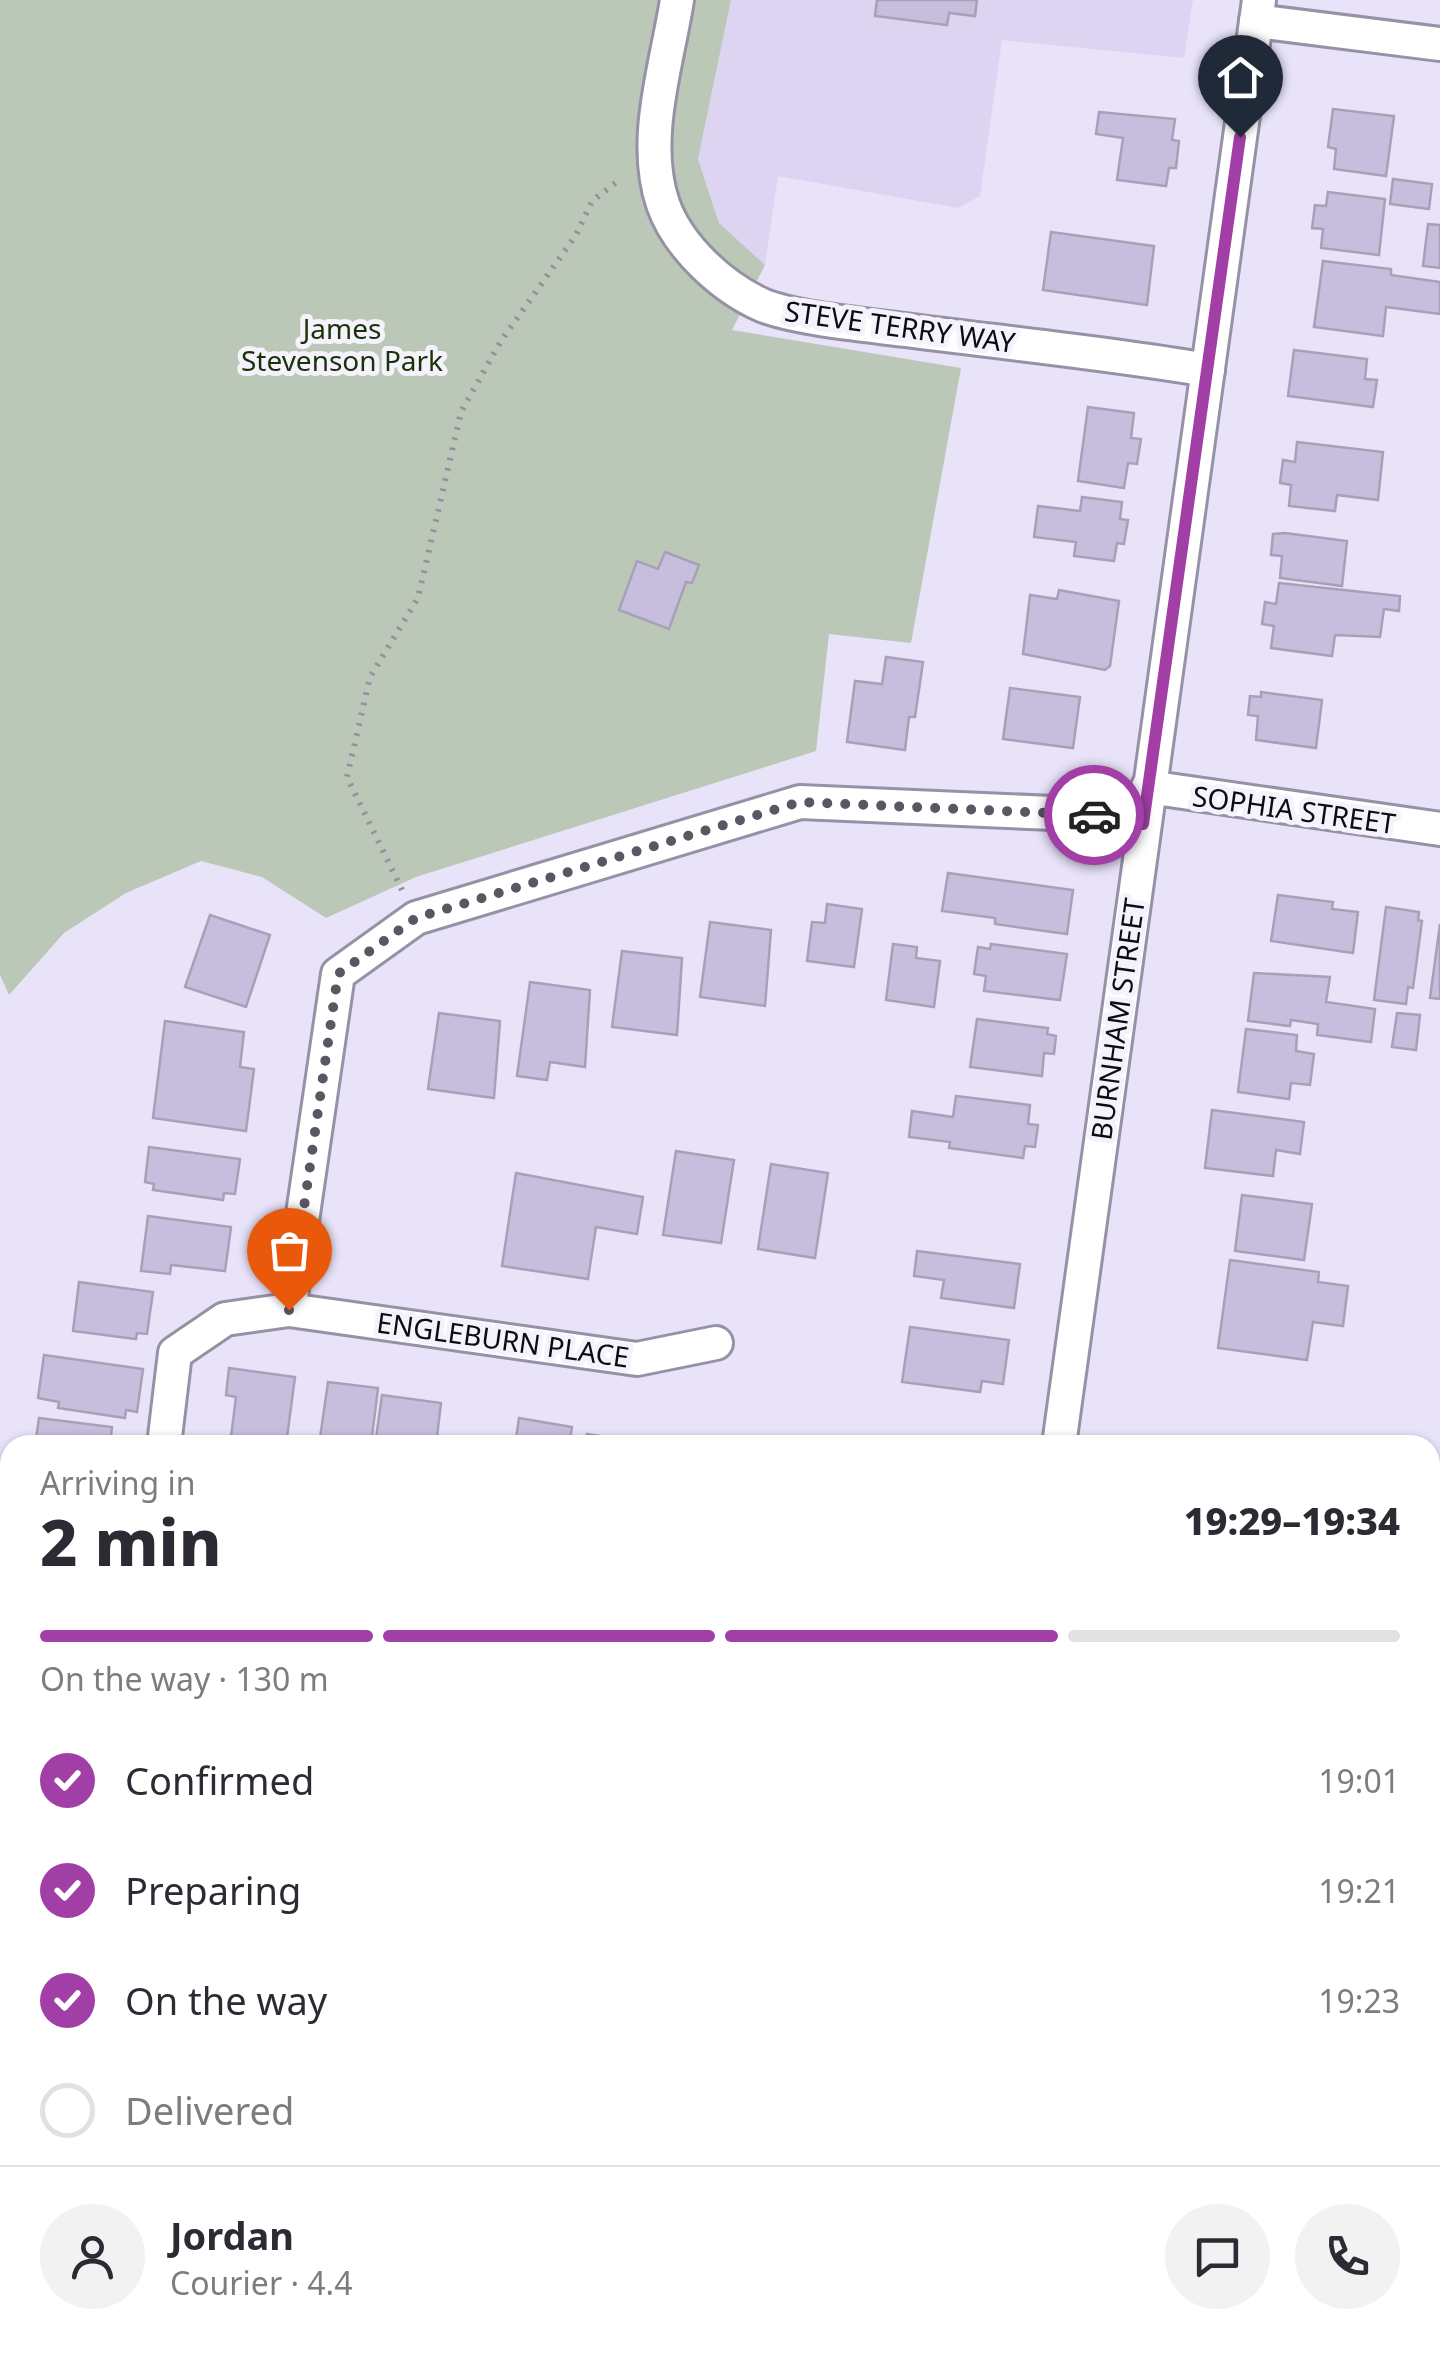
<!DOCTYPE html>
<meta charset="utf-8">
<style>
:root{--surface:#fff;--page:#f2f2f3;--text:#2b2b33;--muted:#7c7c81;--line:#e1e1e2;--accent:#a13fa6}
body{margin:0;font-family:"Noto Sans",sans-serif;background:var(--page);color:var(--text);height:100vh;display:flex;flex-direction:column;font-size:38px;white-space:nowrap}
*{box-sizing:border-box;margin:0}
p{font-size:32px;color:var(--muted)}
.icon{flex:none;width:55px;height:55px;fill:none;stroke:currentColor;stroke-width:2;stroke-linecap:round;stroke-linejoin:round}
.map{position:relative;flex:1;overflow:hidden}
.side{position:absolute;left:0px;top:1435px;width:1440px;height:930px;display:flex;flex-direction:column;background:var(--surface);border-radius:30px 30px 0 0;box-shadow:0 2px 8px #0004}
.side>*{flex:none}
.pin{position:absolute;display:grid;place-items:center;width:85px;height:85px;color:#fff;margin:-102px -42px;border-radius:50% 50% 50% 0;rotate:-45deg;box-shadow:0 0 10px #0007}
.pin .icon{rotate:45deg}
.courier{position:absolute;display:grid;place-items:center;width:100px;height:100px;margin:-50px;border:8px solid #a13fa6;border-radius:50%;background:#fff;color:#222;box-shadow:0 2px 12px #0007}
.head em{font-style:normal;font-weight:800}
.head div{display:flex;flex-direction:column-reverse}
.head{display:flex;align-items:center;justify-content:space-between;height:170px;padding:0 40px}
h1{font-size:65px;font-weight:800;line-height:75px}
.bar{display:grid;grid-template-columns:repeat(4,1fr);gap:15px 10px;align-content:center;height:120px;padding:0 40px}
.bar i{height:12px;border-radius:8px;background:var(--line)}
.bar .active{background:var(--accent)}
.bar p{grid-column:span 4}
.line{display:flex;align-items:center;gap:25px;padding:0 40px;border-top:2px solid var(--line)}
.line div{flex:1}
.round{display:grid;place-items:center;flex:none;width:105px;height:105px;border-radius:52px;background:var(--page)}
ol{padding:0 40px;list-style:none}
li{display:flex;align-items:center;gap:30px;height:110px}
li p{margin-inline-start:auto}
li .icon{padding:10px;border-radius:50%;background:var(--accent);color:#fff;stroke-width:4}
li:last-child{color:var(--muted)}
li i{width:55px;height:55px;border:5px solid var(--line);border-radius:50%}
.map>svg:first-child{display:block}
.built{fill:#ddd4f2}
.green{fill:#bbc8b7}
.building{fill:#c7bedd;stroke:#a7a1b7;stroke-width:2.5}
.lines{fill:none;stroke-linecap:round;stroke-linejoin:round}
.minor-casing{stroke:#9791a6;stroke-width:38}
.path{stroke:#9490a1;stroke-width:6;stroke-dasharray:2.5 8;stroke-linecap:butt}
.minor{stroke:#fff;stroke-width:32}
.done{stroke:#5a5763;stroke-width:10;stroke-dasharray:0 18}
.route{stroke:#a13fa6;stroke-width:12}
.labels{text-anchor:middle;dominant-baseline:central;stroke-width:10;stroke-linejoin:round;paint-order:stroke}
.street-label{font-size:28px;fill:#0d0b12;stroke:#f5f2fc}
.park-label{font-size:28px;fill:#17330a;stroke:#f5f2fc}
</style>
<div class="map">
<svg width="1440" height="2365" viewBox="0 0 1440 2365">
<rect width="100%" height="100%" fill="#e9e3fa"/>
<!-- built -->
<polygon class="built" points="731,0 1193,0 1184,58 1002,40 980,196 958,208 778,176 765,265 719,223 698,159"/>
<!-- green -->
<polygon class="green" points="0,0 731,0 698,159 719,223 765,265 732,330 961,368 911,643 829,634 816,751 416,877 326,918 262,877 201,861 126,893 64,933 9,995 0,975"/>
<!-- building -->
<g class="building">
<polygon points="877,0 977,0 975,16 949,13 947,25 875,16"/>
<polygon points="1333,109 1394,116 1386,176 1334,169 1336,149 1328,147"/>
<polygon points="1099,112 1175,119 1172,140 1179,141 1176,168 1169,168 1166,186 1117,180 1123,138 1096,134"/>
<polygon points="1393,179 1432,184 1429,209 1390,204"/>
<polygon points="1328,192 1385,199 1379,255 1321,248 1323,229 1312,228 1315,205 1326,206"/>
<polygon points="1428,224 1440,225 1440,268 1423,266"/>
<polygon points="1051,232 1154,246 1147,305 1043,290"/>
<polygon points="1323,261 1391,269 1391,275 1440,282 1440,314 1386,307 1383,336 1314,327"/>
<polygon points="1294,350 1367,359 1365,379 1377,380 1373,407 1288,396"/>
<polygon points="1088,407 1134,413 1131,438 1141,439 1137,464 1128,463 1124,488 1078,481"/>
<polygon points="1297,442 1383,452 1378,500 1337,495 1335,511 1289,506 1291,485 1280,483 1283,460 1295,462"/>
<polygon points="1082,497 1122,502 1120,519 1128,520 1124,544 1117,543 1114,561 1074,556 1076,542 1034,537 1038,506 1080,511"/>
<polygon points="1285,533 1347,541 1342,586 1280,578 1282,556 1271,555 1273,534"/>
<polygon points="665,552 699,565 692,583 686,582 669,629 619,610 637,561 658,569"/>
<polygon points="1279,583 1400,596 1399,611 1384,609 1380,637 1335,635 1332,656 1271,648 1274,626 1262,624 1265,602 1276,604"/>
<polygon points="1059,590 1119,601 1110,666 1105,670 1023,654 1030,595 1057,599"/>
<polygon points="886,657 923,662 915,717 909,717 905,750 847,742 855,681 882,684"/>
<polygon points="1010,688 1080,697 1073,748 1003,739"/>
<polygon points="1261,692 1322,700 1316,748 1256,740 1258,716 1248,715 1250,696 1261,697"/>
<polygon points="948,873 1073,890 1067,934 995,924 995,918 942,911"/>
<polygon points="1278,895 1333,902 1332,909 1358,912 1353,953 1271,941"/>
<polygon points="827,904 862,909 854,967 807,961 812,922 825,923"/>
<polygon points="1386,907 1419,912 1418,920 1422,921 1413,988 1408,987 1406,1004 1374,1000"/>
<polygon points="210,915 270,935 246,1007 185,987"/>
<polygon points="710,922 771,930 765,1006 700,997"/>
<polygon points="1440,924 1440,999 1430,998"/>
<polygon points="893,944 917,947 916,958 940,961 934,1007 886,1000"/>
<polygon points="991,944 1067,954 1060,1000 984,991 986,976 974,974 978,947 990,949"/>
<polygon points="622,951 682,958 677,1035 612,1027"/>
<polygon points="1254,973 1330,977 1326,1002 1375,1009 1371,1042 1317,1035 1318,1024 1291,1020 1290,1026 1248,1021"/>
<polygon points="530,982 590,990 585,1067 550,1062 547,1080 517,1076"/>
<polygon points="439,1013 500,1021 494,1098 428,1089"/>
<polygon points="1397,1013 1420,1015 1416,1050 1392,1047"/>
<polygon points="977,1019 1048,1028 1047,1034 1056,1036 1054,1054 1044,1053 1042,1076 970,1067"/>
<polygon points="165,1021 244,1032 240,1067 254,1069 246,1131 153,1118"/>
<polygon points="1246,1029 1297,1035 1296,1051 1314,1054 1310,1085 1291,1083 1289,1099 1238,1092"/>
<polygon points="956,1096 1030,1105 1028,1124 1038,1125 1035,1147 1025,1146 1023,1158 949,1148 950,1142 909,1137 912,1111 953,1117"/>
<polygon points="1212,1110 1304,1122 1300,1154 1276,1150 1273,1176 1205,1168"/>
<polygon points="149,1147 240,1159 235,1194 224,1193 223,1200 153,1190 154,1184 145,1182"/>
<polygon points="676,1151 734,1160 721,1243 663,1235"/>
<polygon points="771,1164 828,1173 815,1258 758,1249"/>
<polygon points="516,1173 643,1197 637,1234 596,1227 588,1279 502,1266"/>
<polygon points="1242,1195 1312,1204 1304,1260 1235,1251"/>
<polygon points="148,1216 231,1227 225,1271 171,1265 170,1274 141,1271"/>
<polygon points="917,1251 1020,1264 1014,1308 941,1298 944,1280 914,1276"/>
<polygon points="1230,1260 1319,1272 1318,1282 1348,1286 1343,1326 1313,1322 1307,1360 1218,1348"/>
<polygon points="79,1282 153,1292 147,1334 137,1333 136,1339 73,1331"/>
<polygon points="910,1327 1009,1340 1003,1384 982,1381 980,1392 902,1382"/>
<polygon points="44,1355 143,1369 137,1412 126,1410 125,1418 58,1408 59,1402 38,1398"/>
<polygon points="229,1368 295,1377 286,1445 230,1445 236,1397 226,1395"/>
<polygon points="328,1382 378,1388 371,1445 319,1445"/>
<polygon points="382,1395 441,1403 436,1445 375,1445"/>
<polygon points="39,1418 112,1427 110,1445 35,1445"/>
<polygon points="519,1418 572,1427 569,1445 515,1445"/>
<polygon points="587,1434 660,1445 585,1445"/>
<polygon points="0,1584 10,1586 10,1665 0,1664"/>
<polygon points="1440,1671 1440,1740 1431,1739"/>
<polygon points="0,1676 10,1677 10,1743 0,1741"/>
<polygon points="1439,2185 1440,2185 1440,2278 1430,2276"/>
<polygon points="33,2355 78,2355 77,2365 32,2365"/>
<polygon points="102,2355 191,2355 190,2365 101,2365"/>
</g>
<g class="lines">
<!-- minor casing -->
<g class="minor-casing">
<g id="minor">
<path d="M677,0C667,64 641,140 663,204C678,247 722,287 762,305C796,319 867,325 905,330C1006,343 1108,353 1208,370"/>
<polyline points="1256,21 1440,44"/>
<polyline points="1148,787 1440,829"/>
<polyline points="289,1310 637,1359 716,1343"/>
<polyline points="164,1445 175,1353 225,1319 289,1310 338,974 416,918 800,802 1099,815 1143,824"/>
<polyline points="1059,1445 1259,0"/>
<polyline points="1430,1614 1440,1615"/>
<polyline points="0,1966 10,1887"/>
<polyline points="0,2223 10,2224"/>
<polyline points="934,2355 1012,2365"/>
<polyline points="334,2365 346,2355"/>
</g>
</g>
<!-- path -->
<g class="path">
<polyline points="402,890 347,777 370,677 418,598 461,412 501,341 576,235 592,201 621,179"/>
<polyline points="654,2355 717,2365"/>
</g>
<!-- minor -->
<use href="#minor" class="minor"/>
</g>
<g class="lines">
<!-- done -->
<polyline class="done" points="289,1310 338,974 416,918 800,802 1094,815"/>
<!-- route -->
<polyline class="route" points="1094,815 1143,824 1240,137"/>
</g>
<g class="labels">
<!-- street labels -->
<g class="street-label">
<text transform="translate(900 326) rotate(8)">STEVE TERRY WAY</text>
<text transform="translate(1294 809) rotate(8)">SOPHIA STREET</text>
<text transform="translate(1117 1019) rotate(-82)">BURNHAM STREET</text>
<text transform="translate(503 1339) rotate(8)">ENGLEBURN PLACE</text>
</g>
<!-- park labels -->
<g class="park-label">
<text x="342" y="328">James<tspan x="342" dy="32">Stevenson Park</tspan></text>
</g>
</g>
</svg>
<div class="pin" style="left:289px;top:1310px;background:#ea580c"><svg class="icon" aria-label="bag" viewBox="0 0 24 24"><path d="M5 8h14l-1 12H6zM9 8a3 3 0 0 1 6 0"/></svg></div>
<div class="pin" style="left:1240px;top:137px;background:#1f2937"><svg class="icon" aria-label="home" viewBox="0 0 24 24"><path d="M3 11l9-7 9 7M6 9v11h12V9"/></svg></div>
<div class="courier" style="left:1094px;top:815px"><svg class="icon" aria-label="car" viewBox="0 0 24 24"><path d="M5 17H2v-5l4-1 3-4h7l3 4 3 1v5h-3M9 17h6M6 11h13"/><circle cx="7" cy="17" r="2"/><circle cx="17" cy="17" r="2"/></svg></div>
<section class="side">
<div class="head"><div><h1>2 min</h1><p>Arriving in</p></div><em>19:29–19:34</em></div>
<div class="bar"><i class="active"></i><i class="active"></i><i class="active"></i><i></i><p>On the way · 130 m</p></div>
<ol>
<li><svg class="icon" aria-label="check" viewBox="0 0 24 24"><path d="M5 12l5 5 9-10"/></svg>Confirmed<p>19:01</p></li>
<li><svg class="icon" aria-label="check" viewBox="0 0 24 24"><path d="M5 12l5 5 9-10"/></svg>Preparing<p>19:21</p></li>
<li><svg class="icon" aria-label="check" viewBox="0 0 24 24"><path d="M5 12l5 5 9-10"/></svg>On the way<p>19:23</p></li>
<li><i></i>Delivered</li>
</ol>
<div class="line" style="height:180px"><a class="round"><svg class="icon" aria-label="person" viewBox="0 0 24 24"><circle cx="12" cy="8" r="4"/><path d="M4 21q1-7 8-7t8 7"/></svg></a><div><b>Jordan</b><p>Courier · 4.4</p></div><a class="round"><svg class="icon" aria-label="chat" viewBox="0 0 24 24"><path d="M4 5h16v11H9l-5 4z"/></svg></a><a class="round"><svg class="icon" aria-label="phone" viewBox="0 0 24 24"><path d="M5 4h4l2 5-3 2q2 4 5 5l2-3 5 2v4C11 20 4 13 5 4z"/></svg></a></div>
</section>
</div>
